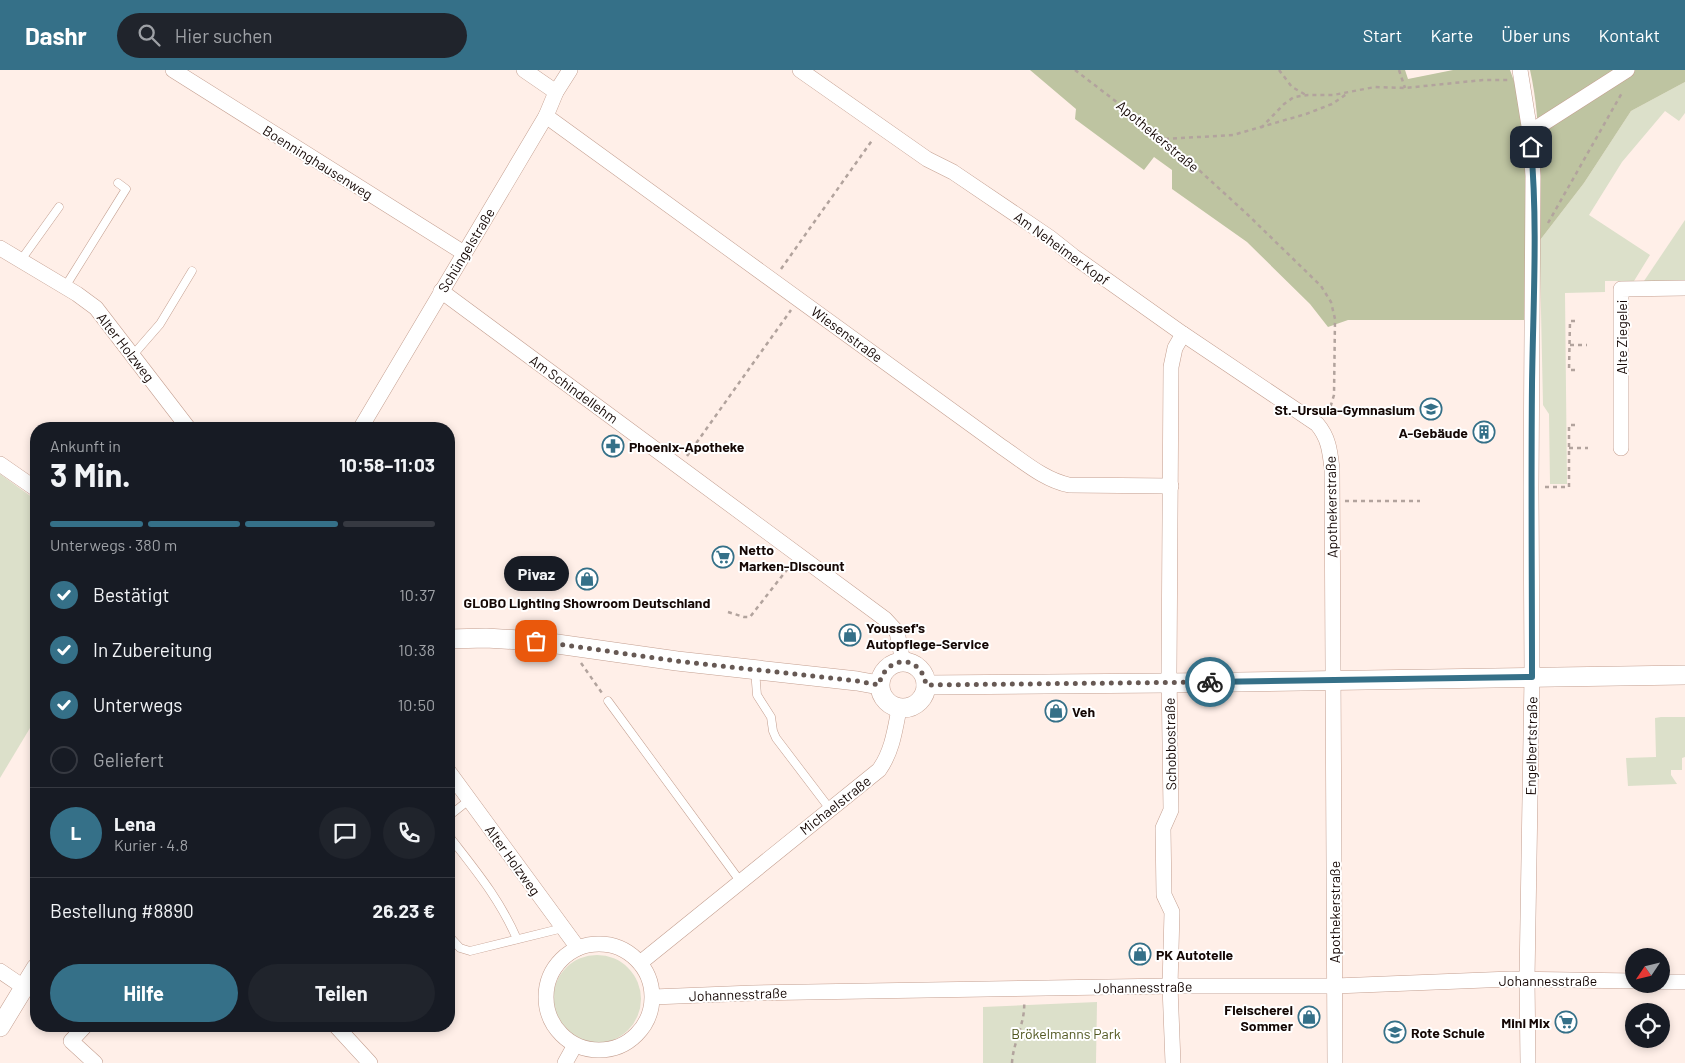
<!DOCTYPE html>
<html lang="de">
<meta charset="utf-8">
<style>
:root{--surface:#171b24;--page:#20242c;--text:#f1f3f6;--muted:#9ea1a6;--line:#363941;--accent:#357088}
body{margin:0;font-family:Barlow,sans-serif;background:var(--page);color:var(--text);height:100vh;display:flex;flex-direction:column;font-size:19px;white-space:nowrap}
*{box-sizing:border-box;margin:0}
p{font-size:16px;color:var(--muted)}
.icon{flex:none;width:28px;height:28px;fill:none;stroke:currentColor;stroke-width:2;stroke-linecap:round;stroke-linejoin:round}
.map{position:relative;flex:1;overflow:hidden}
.drawer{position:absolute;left:30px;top:352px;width:425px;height:610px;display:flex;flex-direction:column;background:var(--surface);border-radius:20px;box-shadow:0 2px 8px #0003}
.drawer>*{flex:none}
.needle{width:32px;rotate:235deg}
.tools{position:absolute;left:1625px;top:878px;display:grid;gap:10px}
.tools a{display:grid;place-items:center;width:45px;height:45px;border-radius:50%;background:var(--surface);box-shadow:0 2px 8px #0003;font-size:25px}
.pin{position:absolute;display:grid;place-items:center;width:42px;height:42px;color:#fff;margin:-21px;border-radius:10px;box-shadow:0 2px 8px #0006}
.courier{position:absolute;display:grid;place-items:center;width:50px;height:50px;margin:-25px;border:4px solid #357088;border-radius:50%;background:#fff;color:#222;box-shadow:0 1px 6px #0007}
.bubble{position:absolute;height:35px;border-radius:18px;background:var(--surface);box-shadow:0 2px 8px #0003;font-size:16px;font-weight:700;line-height:35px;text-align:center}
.head em{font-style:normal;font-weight:700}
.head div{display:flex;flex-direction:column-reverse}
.head{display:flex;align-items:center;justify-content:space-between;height:85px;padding:0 20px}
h1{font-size:32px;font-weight:700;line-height:38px}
.bar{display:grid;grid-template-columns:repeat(4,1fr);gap:8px 5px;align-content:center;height:60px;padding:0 20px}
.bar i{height:6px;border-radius:4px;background:var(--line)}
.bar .selected{background:var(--accent)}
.bar p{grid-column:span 4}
.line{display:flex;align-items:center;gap:12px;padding:0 20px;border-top:1px solid var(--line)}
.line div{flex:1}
.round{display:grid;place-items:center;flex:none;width:52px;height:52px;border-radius:26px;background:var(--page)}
ol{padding:0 20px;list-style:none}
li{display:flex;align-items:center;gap:15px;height:55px}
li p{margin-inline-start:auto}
li .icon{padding:5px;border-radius:50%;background:var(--accent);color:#fff;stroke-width:4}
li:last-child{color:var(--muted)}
li i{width:28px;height:28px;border:2px solid var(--line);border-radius:50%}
.primary-button{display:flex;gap:10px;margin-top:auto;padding:10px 20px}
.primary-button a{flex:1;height:58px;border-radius:30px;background:var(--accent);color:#fff;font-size:20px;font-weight:700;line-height:58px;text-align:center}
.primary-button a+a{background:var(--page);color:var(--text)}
header{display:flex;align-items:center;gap:30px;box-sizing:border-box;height:70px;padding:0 25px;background:var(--accent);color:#fff}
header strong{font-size:24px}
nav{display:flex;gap:28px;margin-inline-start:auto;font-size:18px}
.search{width:350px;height:45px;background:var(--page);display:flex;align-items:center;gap:12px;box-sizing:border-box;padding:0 18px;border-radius:28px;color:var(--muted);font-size:19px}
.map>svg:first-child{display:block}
.green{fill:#dce0ca}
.forest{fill:#bec4a1}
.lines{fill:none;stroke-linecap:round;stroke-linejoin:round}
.service-casing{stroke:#c49f90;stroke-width:9}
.minor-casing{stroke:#c49f90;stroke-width:16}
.tertiary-casing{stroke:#c49f90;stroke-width:20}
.path{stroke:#b2a39d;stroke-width:2.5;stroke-dasharray:4 4;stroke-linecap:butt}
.service{stroke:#fff;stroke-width:8}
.minor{stroke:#fff;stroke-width:15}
.tertiary{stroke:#fff;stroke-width:19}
.done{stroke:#675954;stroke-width:5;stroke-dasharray:0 9}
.route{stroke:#357088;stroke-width:6}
.labels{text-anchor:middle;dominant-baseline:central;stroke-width:4;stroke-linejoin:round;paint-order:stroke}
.street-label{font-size:14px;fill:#150805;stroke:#fff}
.poi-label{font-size:14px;font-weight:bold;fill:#150805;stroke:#fff;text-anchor:start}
.park-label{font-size:14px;fill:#515720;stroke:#fff}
</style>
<header>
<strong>Dashr</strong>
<div class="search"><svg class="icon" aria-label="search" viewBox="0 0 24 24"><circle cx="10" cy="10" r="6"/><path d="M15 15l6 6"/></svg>Hier suchen</div>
<nav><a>Start</a><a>Karte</a><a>Über uns</a><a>Kontakt</a></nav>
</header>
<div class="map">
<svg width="1685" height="993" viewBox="0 0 1685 993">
<rect width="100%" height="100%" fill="#ffefe8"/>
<!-- green -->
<g class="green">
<polygon points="1685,12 1685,43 1679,51 1665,41 1622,92 1589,145 1650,185 1634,211 1605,211 1605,222 1565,223 1567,414 1550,414 1549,344 1543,335 1540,194 1537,174 1584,113 1631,41"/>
<polygon points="1685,150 1685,211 1644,211"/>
<polygon points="0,404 36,430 36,648 0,708"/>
<polygon points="1661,647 1685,647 1685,687 1682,688 1682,700 1671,700 1671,705 1677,714 1628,716 1626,688 1656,687 1655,648"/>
<circle cx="597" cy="929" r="44"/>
<polygon points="1097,932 1096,993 983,993 983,937"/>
</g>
<!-- forest -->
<g class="forest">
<polygon points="1030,0 1405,0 1408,9 1453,0 1510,0 1518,22 1527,87 1526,250 1348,250 1328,257 1310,234 1247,172 1172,119 1172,100 1154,87 1144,100 1075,49 1076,39"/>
<path d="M1530,0H1685V12L1631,41L1584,113L1537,174C1538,115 1543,57 1530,0Z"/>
</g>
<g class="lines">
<!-- service casing -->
<g class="service-casing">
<g id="service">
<polyline points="21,190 59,137"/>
<polyline points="65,217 126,119 118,113"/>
<polyline points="133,285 160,254 192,201"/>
<polyline points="755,600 757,625 771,647 773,661 776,668 830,739"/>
<polyline points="608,631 740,811"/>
<polyline points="449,746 469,730"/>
<path d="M449,766C476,801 499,828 517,869"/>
<polyline points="449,866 460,878 470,881 563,858"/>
</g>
</g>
<!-- minor casing -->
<g class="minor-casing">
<g id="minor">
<polyline points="173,0 464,183"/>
<polyline points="524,0 556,22"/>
<path d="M800,0L927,89L953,102L1049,167L1073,186L1183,264L1317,354C1329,368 1330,382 1332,399L1335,993"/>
<polyline points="1520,0 1530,62 1533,106 1531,417 1532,607 1527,909 1528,993"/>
<path d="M546,46L1002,377C1023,391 1044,410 1069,415L1171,416"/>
<polyline points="1530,62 1627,0"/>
<polyline points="0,178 77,224 96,238 189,359"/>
<polyline points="441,221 885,549 897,562 903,592"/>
<polyline points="360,359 546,46 556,22 570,0"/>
<polyline points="1621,378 1621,219 1685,218"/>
<polyline points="0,394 36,419"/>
<polyline points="449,702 578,878"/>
<circle cx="599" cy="927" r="53"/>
<path d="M640,893L879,700C892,682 895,660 899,639"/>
<polyline points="0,901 25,918"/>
<polyline points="1661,912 1685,912"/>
<polyline points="653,927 753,923 1170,916 1335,916 1511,909 1634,911"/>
<polyline points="85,956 71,971 95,993"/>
<polyline points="336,956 370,993"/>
<polyline points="565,993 575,975"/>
<polyline points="1173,993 1170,916 1172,842 1164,825 1163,758 1171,740 1169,603 1171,297 1175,278 1183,264"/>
</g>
</g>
<!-- tertiary casing -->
<g class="tertiary-casing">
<g id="tertiary">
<polyline points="449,569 486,568 536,571 677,591 857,611 879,615"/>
<circle cx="903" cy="615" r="23"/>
<polyline points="926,615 1169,613 1685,605"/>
<polyline points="0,957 36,898"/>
</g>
</g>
<!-- path -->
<g class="path">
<polyline points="1075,0 1165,69 1247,144 1321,216 1331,232 1335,249 1334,325 1328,345"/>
<polyline points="1279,0 1292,17 1306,25"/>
<polyline points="1399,0 1405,18"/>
<polyline points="1261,58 1284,34 1294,27 1308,25 1333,25 1375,17 1405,18 1483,10 1508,10"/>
<polyline points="1165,69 1233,65 1306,44 1332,34 1348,23"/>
<polyline points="1548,153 1623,21"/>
<polyline points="781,199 873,69"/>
<polyline points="1570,275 1587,275"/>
<polyline points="1575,300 1569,300 1570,251 1575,251"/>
<polyline points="1569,378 1588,378"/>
<polyline points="687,386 791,240"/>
<polyline points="1545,417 1569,417 1569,355 1575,355"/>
<polyline points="1345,431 1420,431"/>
<polyline points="728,542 744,547 750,547 789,497"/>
<polyline points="581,593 602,623"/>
<path d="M1012,993C1013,972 1026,952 1024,931"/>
</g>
<!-- service -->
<use href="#service" class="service"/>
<!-- minor -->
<use href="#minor" class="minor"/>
<!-- tertiary -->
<use href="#tertiary" class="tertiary"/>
</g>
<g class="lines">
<!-- done -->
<path class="done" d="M536,571L677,591L857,611L879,615C885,585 921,583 926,615L1210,612"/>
<!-- route -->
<path class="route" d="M1210,612L1532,607C1532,510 1531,413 1532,315C1533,236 1538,156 1531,77"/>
</g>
<!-- icons -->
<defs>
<g id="school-ring" transform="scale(1.125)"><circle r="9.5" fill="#fff" stroke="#357088" stroke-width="1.5"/><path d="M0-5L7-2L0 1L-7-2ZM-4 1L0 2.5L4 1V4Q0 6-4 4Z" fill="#357088"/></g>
<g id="building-ring" transform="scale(1.125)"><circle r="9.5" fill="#fff" stroke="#357088" stroke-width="1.5"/><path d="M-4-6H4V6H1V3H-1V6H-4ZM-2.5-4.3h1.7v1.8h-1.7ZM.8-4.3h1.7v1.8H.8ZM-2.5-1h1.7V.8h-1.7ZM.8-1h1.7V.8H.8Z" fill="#357088"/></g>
<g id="pharmacy-ring" transform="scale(1.125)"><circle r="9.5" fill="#fff" stroke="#357088" stroke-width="1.5"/><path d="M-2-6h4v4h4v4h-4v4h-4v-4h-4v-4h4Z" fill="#357088"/></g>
<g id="supermarket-ring" transform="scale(1.125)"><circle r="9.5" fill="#fff" stroke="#357088" stroke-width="1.5"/><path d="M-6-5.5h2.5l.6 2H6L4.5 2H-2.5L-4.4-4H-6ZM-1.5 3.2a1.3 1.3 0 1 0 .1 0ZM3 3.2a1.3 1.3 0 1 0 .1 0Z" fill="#357088"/></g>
<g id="shop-ring" transform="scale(1.125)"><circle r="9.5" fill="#fff" stroke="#357088" stroke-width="1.5"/><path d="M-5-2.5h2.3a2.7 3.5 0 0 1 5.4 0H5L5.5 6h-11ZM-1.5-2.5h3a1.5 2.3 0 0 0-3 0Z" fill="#357088"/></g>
</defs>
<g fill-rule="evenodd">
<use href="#school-ring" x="1431" y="339"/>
<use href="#building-ring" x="1484" y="362"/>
<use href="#pharmacy-ring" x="613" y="376"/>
<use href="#supermarket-ring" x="723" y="487"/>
<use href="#shop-ring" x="587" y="509"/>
<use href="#shop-ring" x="850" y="565"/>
<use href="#shop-ring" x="1056" y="641"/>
<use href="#shop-ring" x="1140" y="884"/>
<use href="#shop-ring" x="1309" y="947"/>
<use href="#supermarket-ring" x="1566" y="952"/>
<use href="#school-ring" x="1395" y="962"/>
</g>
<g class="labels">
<!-- street labels -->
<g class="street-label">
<text transform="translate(1158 66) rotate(40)">Apothekerstraße</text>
<text transform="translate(318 92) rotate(32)">Boenninghausenweg</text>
<text transform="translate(1062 178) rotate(36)">Am Neheimer Kopf</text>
<text transform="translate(466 180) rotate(-59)">Schüngelstraße</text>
<text transform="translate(847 264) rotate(36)">Wiesenstraße</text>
<text transform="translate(1621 267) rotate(-90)">Alte Ziegelei</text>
<text transform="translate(126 277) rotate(52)">Alter Holzweg</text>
<text transform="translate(574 319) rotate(36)">Am Schindellehm</text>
<text transform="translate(1331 437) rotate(-91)">Apothekerstraße</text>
<text transform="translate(1170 674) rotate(-91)">Schobbostraße</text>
<text transform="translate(1531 676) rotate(-89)">Engelbertstraße</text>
<text transform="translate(835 735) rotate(-38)">Michaelstraße</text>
<text transform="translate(513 790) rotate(54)">Alter Holzweg</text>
<text transform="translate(1334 842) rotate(-90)">Apothekerstraße</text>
<text x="1548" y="910">Johannesstraße</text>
<text transform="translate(1143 917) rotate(-1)">Johannesstraße</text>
<text transform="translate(738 924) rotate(-2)">Johannesstraße</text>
</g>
<!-- poi labels -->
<g class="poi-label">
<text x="1415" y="339" text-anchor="end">St.-Ursula-Gymnasium</text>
<text x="1468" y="362" text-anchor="end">A-Gebäude</text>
<text x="629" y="376">Phoenix-Apotheke</text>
<text x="739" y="479">Netto<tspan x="739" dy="16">Marken-Discount</tspan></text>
<text x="587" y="532" text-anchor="middle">GLOBO Lighting Showroom Deutschland</text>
<text x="866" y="557">Youssef's<tspan x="866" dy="16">Autopflege-Service</tspan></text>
<text x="1072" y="641">Veh</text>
<text x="1156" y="884">PK Autoteile</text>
<text x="1293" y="939" text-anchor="end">Fleischerei<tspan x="1293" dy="16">Sommer</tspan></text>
<text x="1550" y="952" text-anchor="end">Mini Mix</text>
<text x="1411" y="962">Rote Schule</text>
</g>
<!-- park labels -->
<g class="park-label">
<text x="1066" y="963">Brökelmanns Park</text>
</g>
</g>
</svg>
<div class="tools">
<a><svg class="needle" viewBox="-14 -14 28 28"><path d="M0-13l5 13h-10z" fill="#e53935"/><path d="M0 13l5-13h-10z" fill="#9ea1a6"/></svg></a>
<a><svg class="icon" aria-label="locate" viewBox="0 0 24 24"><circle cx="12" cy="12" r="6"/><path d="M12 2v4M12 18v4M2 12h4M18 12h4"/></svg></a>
</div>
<div class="pin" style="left:536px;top:571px;background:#ea580c"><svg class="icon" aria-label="bag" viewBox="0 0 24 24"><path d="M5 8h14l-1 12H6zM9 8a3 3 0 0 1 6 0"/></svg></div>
<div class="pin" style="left:1531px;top:77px;background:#1f2937"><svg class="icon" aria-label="home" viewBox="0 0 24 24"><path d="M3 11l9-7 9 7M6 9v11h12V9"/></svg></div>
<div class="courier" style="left:1210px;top:612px"><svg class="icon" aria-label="bike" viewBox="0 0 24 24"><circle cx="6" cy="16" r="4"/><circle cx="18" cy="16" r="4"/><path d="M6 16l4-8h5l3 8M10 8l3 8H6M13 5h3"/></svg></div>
<div class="bubble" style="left:504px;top:486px;width:65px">Pivaz</div>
<section class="drawer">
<div class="head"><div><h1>3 Min.</h1><p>Ankunft in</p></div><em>10:58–11:03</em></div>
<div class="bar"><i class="selected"></i><i class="selected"></i><i class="selected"></i><i></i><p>Unterwegs · 380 m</p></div>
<ol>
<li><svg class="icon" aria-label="check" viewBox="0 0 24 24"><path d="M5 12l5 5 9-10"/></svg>Bestätigt<p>10:37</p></li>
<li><svg class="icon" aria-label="check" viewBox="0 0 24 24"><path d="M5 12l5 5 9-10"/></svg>In Zubereitung<p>10:38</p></li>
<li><svg class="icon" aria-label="check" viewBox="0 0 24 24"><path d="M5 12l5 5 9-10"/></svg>Unterwegs<p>10:50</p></li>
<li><i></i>Geliefert</li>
</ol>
<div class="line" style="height:90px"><b class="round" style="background:var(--accent);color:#fff">L</b><div><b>Lena</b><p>Kurier · 4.8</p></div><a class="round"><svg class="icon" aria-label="chat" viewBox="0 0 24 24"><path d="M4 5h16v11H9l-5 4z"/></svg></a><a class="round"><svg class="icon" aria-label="phone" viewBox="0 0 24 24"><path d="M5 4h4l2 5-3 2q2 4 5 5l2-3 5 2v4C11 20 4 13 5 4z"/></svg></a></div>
<div class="line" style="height:65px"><div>Bestellung #8890</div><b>26.23 €</b></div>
<div class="primary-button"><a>Hilfe</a><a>Teilen</a></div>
</section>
</div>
